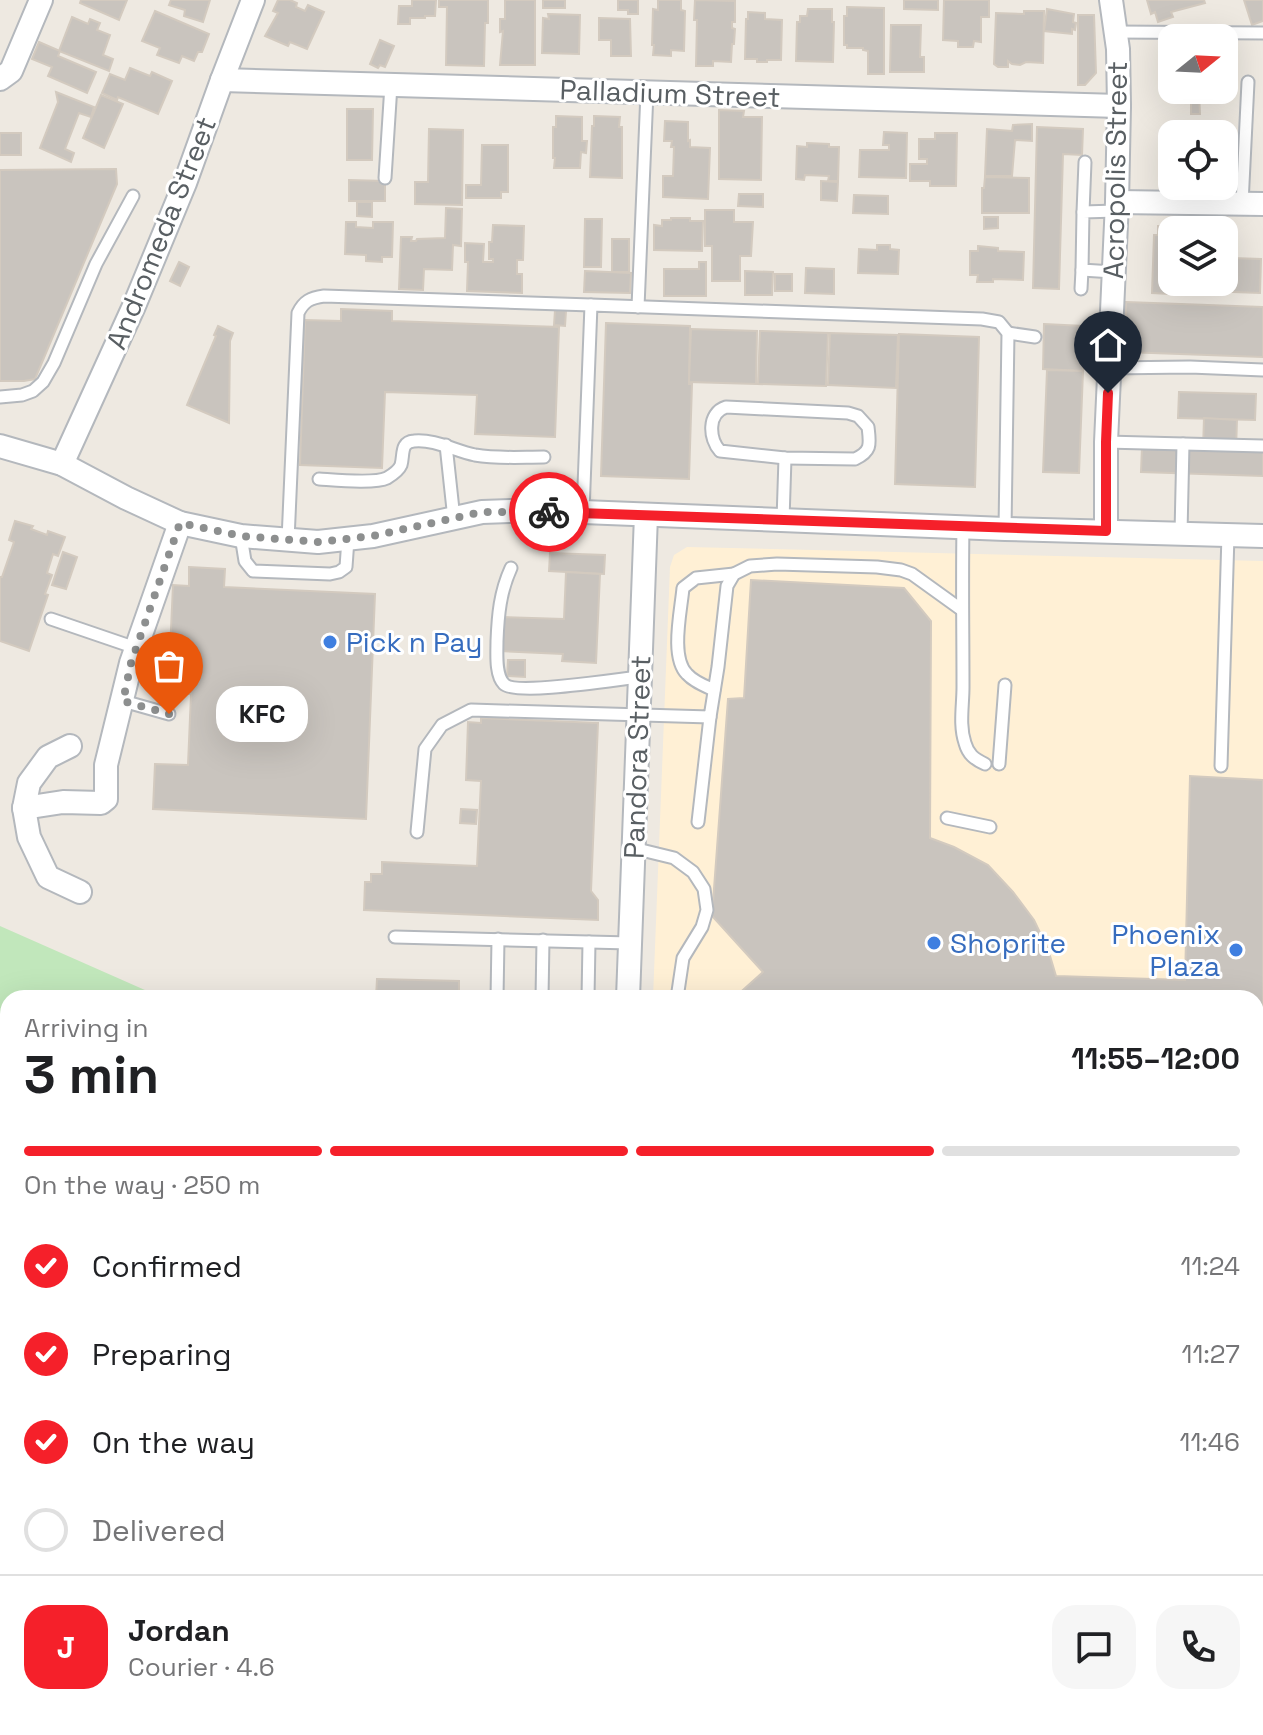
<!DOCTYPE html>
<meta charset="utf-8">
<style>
:root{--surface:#fff;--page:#f6f6f6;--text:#202124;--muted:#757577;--line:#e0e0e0;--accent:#f5202a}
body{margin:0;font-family:"Space Grotesk",sans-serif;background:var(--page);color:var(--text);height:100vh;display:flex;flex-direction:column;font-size:30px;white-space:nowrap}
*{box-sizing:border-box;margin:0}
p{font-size:26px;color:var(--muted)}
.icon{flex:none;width:44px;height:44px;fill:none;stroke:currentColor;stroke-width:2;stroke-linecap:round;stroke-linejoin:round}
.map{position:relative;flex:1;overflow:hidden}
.drawer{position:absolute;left:0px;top:990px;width:1264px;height:746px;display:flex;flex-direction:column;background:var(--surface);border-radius:24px 24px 0 0;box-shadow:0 8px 32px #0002}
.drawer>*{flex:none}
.needle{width:52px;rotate:72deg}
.tools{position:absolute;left:1158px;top:24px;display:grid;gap:16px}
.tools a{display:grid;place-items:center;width:80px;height:80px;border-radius:16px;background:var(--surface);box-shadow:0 8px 32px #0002;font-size:40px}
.pin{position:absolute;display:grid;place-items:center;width:68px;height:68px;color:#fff;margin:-82px -34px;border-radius:50% 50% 50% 0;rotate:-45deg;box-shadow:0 0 8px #0007}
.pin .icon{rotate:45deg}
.courier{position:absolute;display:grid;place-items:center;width:80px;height:80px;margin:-40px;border:6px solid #f5202a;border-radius:50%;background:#fff;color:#222;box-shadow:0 2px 10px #0007}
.bubble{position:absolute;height:56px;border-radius:24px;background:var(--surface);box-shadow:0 8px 32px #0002;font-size:26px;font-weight:700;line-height:56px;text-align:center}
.summary em{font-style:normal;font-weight:700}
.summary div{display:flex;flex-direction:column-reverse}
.summary{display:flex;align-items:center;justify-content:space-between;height:136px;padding:0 24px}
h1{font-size:52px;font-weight:700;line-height:60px}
.bar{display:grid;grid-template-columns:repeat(4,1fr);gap:12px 8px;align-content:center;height:96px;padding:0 24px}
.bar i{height:10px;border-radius:6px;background:var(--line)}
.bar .current{background:var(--accent)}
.bar p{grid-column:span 4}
.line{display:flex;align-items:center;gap:20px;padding:0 24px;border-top:2px solid var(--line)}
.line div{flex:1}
.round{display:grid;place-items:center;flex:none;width:84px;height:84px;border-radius:24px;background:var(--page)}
ol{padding:0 24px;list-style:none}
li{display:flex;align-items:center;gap:24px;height:88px}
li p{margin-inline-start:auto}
li .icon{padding:8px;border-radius:50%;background:var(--accent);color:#fff;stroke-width:4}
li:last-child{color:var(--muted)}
li i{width:44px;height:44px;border:4px solid var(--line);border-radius:50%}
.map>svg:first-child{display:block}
.commercial{fill:#fff0d5}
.green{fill:#c1e7bb}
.building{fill:#c9c4be;stroke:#d3cabf;stroke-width:2}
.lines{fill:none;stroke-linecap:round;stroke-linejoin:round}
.lane-casing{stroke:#b4b8bd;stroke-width:15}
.street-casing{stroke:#b4b8bd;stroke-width:26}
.secondary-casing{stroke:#b3b8bd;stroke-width:36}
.path{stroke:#96ce9f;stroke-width:3;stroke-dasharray:8 4;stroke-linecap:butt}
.lane{stroke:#fff;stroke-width:11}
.street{stroke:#fff;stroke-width:22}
.secondary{stroke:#fff;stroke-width:32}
.done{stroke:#8d8f8f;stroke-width:8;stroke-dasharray:0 14.4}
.route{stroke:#f5202a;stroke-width:10}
.shop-dot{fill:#3f7fe0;stroke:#fff;stroke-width:3}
.labels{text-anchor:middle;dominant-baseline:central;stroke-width:6;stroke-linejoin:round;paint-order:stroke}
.street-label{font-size:28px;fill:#595f63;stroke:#fff}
.shop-label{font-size:28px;fill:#366cbe;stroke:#fff;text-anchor:start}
</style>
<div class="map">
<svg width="1263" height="1735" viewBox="0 0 1263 1735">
<rect width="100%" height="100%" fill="#eee9e1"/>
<!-- commercial -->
<polygon class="commercial" points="687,547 1263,561 1263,1236 1256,1236 1256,998 653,998 670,567 674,555"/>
<!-- green -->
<polygon class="green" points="0,926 163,998 8,998 8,1459 0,1457"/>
<!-- building -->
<g class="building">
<polygon points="81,0 127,0 119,20 80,3"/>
<polygon points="171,0 210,0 203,22 184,16 185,10 169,5"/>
<polygon points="278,0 290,0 297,3 296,7 305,11 308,5 324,12 307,49 290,42 288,46 265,36 278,13 273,11"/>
<polygon points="412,0 436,0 435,16 425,16 425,18 410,18 410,24 398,24 399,6 412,6"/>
<polygon points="439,0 488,0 488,23 485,23 484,66 446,65 447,7 439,7"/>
<polygon points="505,0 535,0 535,65 500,65 503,31 500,32 500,19 505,19"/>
<rect x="543" y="0" width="22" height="8"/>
<polygon points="618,0 638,0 638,14 628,14 628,10 618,10"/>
<polygon points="658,0 681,0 681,10 685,11 684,51 671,50 671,56 653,55 654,45 652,45 653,9 658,10"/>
<polygon points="695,0 735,1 735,22 732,22 732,28 735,29 734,44 732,44 731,62 713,61 713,66 696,66 697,20 694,20"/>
<polygon points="904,0 938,0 938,10 904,9"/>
<polygon points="944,0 989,0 989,17 981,17 981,42 974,41 973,47 958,47 958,41 943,40"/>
<polygon points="1147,0 1204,0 1205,3 1171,12 1173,17 1158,22 1155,12 1151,14"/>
<polygon points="1244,0 1263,0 1263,21 1252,25"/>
<polygon points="847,7 884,8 884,74 868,74 868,51 863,50 863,48 847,48 847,45 844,45 844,16 847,16"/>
<polygon points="808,9 832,9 832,22 834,22 833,62 796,61 797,22 800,22 800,16 807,16"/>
<polygon points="1047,9 1074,14 1073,22 1076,23 1075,30 1072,29 1072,34 1044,31"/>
<polygon points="155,11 209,34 202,52 198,52 194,61 182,56 179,63 157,55 160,48 142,41"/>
<polygon points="1024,11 1044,11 1043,63 1026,62 1020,65 1012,64 1008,61 1008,67 998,67 994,64 996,13 1024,14"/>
<polygon points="748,12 765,13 765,19 782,20 781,60 767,60 767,62 757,62 757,59 745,59 746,19 748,19"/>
<polygon points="548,14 580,15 579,54 542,53 543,18 549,19"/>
<polygon points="1078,15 1094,15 1096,73 1085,85 1078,85"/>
<polygon points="72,17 88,24 90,19 100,23 97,30 110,35 103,55 113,59 109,71 59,51"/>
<polygon points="599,18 630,19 631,56 611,56 611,40 599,40"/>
<polygon points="891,25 921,25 920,57 924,57 924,72 890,72"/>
<polygon points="380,40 394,46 385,67 380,65 378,68 370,64"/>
<polygon points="39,42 60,51 58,56 96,72 87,93 48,76 52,67 32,59"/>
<polygon points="1165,43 1172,44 1172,75 1164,75"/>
<polygon points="130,68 150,76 152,72 172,81 158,114 118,97 117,100 102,93 110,74 125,80"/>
<polygon points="56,92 94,107 91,117 79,113 65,149 74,153 71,162 40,148 58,102"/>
<polygon points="1187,93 1199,93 1200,114 1191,114 1191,101 1187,101"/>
<polygon points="101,95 123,104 104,148 83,138"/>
<polygon points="347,109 373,109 372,160 347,160"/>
<polygon points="719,110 744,111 743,117 762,117 761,180 719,179"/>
<polygon points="556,116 582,117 582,141 587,141 586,153 581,152 580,168 554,168 555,158 553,158 553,127 556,127"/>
<polygon points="594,116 620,117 619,127 622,127 622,178 590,177 592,126 594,126"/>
<polygon points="665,121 688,122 688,141 690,140 690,147 710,148 708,199 663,197 663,176 673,176 674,147 671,147 672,141 664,141"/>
<rect x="1196" y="122" width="27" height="12"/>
<polygon points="1032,124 1032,141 1015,140 1012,176 985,176 987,129 1012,131 1013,125"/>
<polygon points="1037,127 1083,129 1082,155 1063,154 1059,289 1033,288"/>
<polygon points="429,129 463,130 462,205 415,204 415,182 428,182"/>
<polygon points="884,132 907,133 906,178 859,177 860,150 889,150 889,145 883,145"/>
<rect x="0" y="133" width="21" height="22"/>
<polygon points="935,133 957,133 956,186 930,186 930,181 910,181 910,164 927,164 927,159 919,159 919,139 935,139"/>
<polygon points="807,143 829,144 829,147 839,147 838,181 828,181 829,176 805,175 804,180 796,179 797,146 807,147"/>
<polygon points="482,145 508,145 508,192 501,192 501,198 466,198 466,185 481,185"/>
<polygon points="116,169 117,184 35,379 24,381 0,381 0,170"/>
<polygon points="985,177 1029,178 1029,213 982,213 982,188 984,188"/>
<polygon points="349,180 385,181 385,201 349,201"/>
<polygon points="821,181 838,182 837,201 821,200"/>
<polygon points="739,194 763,194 763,207 738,206"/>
<polygon points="854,195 888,196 888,214 853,213"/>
<polygon points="357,202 372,202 372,217 357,216"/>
<polygon points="446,208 462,209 461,246 453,245 452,270 424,269 423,290 399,289 401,237 412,237 411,241 416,241 417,239 445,238"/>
<polygon points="705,210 734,210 734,222 753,222 751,256 740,256 740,281 712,281 712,246 705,246"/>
<polygon points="984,217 998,217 998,228 984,229"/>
<polygon points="671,218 690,218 690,221 703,221 702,251 654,250 654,225 662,226 662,220 671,220"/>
<polygon points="585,219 602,219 601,267 584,267"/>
<polygon points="346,222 356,222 356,227 373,228 373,222 393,222 392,257 382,257 382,262 366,261 366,255 345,254"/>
<polygon points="493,225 524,226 523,260 517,260 517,274 522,274 522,293 467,291 468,262 465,262 465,243 484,244 483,262 493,262 493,259 489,259 489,242 492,242"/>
<polygon points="1158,226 1193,228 1193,230 1172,230 1172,282 1191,282 1190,295 1152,293 1154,235 1158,235"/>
<polygon points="1224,233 1233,233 1232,258 1261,259 1260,293 1205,291 1206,282 1224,282"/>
<rect x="612" y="239" width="17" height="33"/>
<polygon points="877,245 890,245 890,249 899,250 898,274 858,273 859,249 877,250"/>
<polygon points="978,246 998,248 998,251 1024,252 1023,280 993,279 993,282 977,282 978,275 970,275 970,251 978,251"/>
<polygon points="179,262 189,267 180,286 170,281"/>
<polygon points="699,262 706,262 706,296 664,296 664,269 699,269"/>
<polygon points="806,268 834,269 834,294 805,293"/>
<polygon points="585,271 631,273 630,293 584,292"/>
<polygon points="745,271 773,272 772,295 745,295"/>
<rect x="775" y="274" width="17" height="17"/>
<polygon points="1126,302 1263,307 1263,357 1125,352"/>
<polygon points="341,309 392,311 392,321 559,327 555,437 475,434 477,395 385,392 382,468 300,465 305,320 341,321"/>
<polygon points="555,310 566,311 565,326 554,325"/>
<polygon points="606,323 690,326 689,384 692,384 689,479 601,476"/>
<polygon points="1044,324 1084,326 1083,371 1043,369"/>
<polygon points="218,326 233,333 230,341 229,423 187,405 216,336 214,335"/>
<polygon points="691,329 757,331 756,384 689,382"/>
<polygon points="760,331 828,333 826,386 758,384"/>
<polygon points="830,333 898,335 896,388 828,385"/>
<polygon points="899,334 979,337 975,487 895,484"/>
<polygon points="1047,370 1083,371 1079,473 1043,472"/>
<polygon points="1179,392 1256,394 1255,420 1178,418"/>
<polygon points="1204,418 1237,420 1236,450 1263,451 1263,476 1141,472 1142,447 1203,449"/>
<polygon points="15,521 33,526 31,529 47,535 48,531 65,537 58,556 53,554 47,573 52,575 45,594 48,595 29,651 0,641 0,577 2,577 14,542 9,540"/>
<polygon points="63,552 77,557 66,589 52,585"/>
<polygon points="550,553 605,555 604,574 549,571"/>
<polygon points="189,567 225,569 224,587 375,594 366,819 153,809 155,764 188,765 191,694 158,692 160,651 170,651 173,585 189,586"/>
<polygon points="566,572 600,574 596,663 562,661 563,654 500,651 501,617 564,619"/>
<polygon points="751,580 904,588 931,621 930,838 954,847 988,865 1013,892 1034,920 1048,949 1056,976 1185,980 1190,776 1263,780 1263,1176 1256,1175 1256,998 734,998 763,972 712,916 728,699 744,698"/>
<polygon points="508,660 525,660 525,677 507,676"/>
<polygon points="481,718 598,723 591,891 598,900 598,920 364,910 365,882 371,882 371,874 382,874 382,862 477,866 481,781 466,780 468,722 481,723"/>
<polygon points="461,809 477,810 476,824 460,823"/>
<polygon points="377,979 459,981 459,998 376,998"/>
<polygon points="0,1468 5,1470 2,1480 4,1481 2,1490 8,1492 8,1517 0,1515"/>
<polygon points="1263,1491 1263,1536 1256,1529 1256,1498"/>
<polygon points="1263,1588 1263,1701 1256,1694 1256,1595"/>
<polygon points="0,1666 8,1669 8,1710 0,1707"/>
<polygon points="158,1728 210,1728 214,1730 212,1735 156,1735"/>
<polygon points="278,1728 302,1728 301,1730 315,1735 273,1735 274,1733 276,1733"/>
<polygon points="818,1728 847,1728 845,1735 817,1735"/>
<polygon points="924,1728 953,1728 951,1735 922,1735"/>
</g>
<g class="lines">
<!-- lane casing -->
<g class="lane-casing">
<g id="lane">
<polyline points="1116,32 1263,33"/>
<polyline points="385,178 391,85"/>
<polyline points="1242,204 1248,82"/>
<polyline points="1083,212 1085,162"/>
<polyline points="1113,272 1082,270 1083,212 1116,211"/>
<polyline points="1081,289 1082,270"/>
<polyline points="638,307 647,92"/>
<polyline points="1008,333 1035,337"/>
<polyline points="1109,368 1190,367 1263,370"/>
<polyline points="0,397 22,395 33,391 43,382 54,363 96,264 133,196"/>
<path d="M726,407L848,413L858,416L868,427C870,444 872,451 855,459L785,458L720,451C709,439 707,413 726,407Z"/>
<polyline points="1106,442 1263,446"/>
<polyline points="446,445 454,519"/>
<path d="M319,479C335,480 375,484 387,478C392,475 399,470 401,465C404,455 400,442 414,441C435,439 455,451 475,455C498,459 521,457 544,457"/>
<polyline points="583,512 591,305 982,319 999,322 1008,333 1005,529"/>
<polyline points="783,520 785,458"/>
<path d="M963,527C962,580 963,634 963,687C963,706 959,725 965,743C968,754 974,759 985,764"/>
<polyline points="1181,533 1183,444"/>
<polyline points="241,536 245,561 253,571 330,574 339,572 346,567 348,539"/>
<path d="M288,540L298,313C304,301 310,298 324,296L591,305"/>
<path d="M511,568C500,592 498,615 497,641C497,653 495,675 504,684C516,696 619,679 640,677"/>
<polyline points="51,619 136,648"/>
<polyline points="131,663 152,666"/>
<path d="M714,690C705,686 694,682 687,674C670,657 681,611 683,588L696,578L734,574"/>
<polyline points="123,701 169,714"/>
<polyline points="999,764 1005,685"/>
<polyline points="1221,766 1228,535"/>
<polyline points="947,818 990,827"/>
<polyline points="698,822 710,717"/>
<polyline points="417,832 425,749 442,725 471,710 710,717 718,667 727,586 734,574 750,566 777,564 877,567 901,570 912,574 962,610"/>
<polyline points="633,848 674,858 693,872 704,889 707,910 702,927 683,958 677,998"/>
<polyline points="395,937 630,943"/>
<polyline points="497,998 498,939"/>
<polyline points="542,998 543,940"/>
<polyline points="588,998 589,942"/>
<polyline points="1256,1194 1263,1194"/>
<polyline points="0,1464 8,1467"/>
<polyline points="1256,1479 1263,1479"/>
<polyline points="0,1531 8,1533"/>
<polyline points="1256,1551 1263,1557"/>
<polyline points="0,1569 8,1572"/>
<polyline points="1256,1727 1263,1727"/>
<polyline points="1216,1735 1216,1728"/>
</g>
</g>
<!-- street casing -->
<g class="street-casing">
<g id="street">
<polyline points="0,79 11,71 41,0"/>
<polyline points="222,80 1119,106"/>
<polyline points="1117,202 1263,204"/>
<polyline points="0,446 62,464 126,498 180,523 241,536 318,542 373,536 482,512 511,511 583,512 1005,529 1263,536"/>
<polyline points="62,464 134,306 185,183 222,80 253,0"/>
<polyline points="1106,531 1106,442 1117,202 1119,106 1118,49 1111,0"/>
<polyline points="70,746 48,757 29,783 24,808 29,837 48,877 80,892"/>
<polyline points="24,808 63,802 101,803 106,799 106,765 131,663 180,523"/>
<polyline points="628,998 646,515"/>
<polyline points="1256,1262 1263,1262"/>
<polyline points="94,1735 96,1728"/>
</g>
</g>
<!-- secondary casing -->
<g class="secondary-casing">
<g id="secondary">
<polyline points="0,1603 8,1605"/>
<polyline points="394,1728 426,1735"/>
<polyline points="1102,1728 1119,1735"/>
<polyline points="565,1735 601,1728"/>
</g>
</g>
<!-- path -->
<polyline class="path" points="0,1223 8,1202"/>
<!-- lane -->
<use href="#lane" class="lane"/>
<!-- street -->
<use href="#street" class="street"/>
<!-- secondary -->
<use href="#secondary" class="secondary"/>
</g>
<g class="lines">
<!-- done -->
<polyline class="done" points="169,714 123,701 131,663 180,523 241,536 318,542 373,536 482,512 549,512"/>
<!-- route -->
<polyline class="route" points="549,512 1106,531 1106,442 1108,393"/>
</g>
<!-- markers -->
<g class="shop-dot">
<circle cx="330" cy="642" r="8"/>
<circle cx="934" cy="943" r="8"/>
<circle cx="1236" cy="950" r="8"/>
</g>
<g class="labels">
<!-- street labels -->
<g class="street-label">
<text transform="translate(670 93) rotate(2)">Palladium Street</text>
<text transform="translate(1115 170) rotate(-89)">Acropolis Street</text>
<text transform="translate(161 233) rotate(-68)">Andromeda Street</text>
<text transform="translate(637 757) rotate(-88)">Pandora Street</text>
</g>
<!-- shop labels -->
<g class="shop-label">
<text x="346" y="642">Pick n Pay</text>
<text x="1220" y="934" text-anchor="end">Phoenix<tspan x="1220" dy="32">Plaza</tspan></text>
<text x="950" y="943">Shoprite</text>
</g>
</g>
</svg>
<div class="tools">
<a><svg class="needle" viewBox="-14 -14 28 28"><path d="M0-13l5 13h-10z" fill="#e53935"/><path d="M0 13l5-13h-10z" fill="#757577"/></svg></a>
<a><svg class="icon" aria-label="locate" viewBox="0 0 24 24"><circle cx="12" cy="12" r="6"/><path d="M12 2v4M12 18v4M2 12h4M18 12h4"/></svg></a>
<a><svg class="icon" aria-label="layers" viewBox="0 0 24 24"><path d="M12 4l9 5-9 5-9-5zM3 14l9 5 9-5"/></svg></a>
</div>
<div class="pin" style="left:169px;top:714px;background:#ea580c"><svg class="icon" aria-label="bag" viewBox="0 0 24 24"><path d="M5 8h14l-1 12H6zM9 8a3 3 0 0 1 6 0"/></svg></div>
<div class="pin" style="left:1108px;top:393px;background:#1f2937"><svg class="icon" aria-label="home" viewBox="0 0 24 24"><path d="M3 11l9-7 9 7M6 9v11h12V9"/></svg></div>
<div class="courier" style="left:549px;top:512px"><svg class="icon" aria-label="bike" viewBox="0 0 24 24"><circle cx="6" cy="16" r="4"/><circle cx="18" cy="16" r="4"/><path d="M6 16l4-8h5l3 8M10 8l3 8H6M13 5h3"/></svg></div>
<div class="bubble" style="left:216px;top:686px;width:92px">KFC</div>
<section class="drawer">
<div class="summary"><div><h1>3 min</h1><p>Arriving in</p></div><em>11:55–12:00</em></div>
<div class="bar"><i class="current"></i><i class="current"></i><i class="current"></i><i></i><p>On the way · 250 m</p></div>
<ol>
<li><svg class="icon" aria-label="check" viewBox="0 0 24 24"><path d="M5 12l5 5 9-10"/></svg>Confirmed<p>11:24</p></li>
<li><svg class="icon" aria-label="check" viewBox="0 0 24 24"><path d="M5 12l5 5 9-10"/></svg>Preparing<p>11:27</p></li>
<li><svg class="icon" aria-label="check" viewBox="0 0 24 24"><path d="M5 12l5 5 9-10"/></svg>On the way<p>11:46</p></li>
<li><i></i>Delivered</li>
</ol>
<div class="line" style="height:144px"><b class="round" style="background:var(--accent);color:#fff">J</b><div><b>Jordan</b><p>Courier · 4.6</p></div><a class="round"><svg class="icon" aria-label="chat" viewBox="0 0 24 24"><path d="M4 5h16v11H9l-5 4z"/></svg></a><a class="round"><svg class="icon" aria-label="phone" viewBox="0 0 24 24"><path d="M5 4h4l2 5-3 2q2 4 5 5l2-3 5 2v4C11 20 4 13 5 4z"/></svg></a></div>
</section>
</div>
